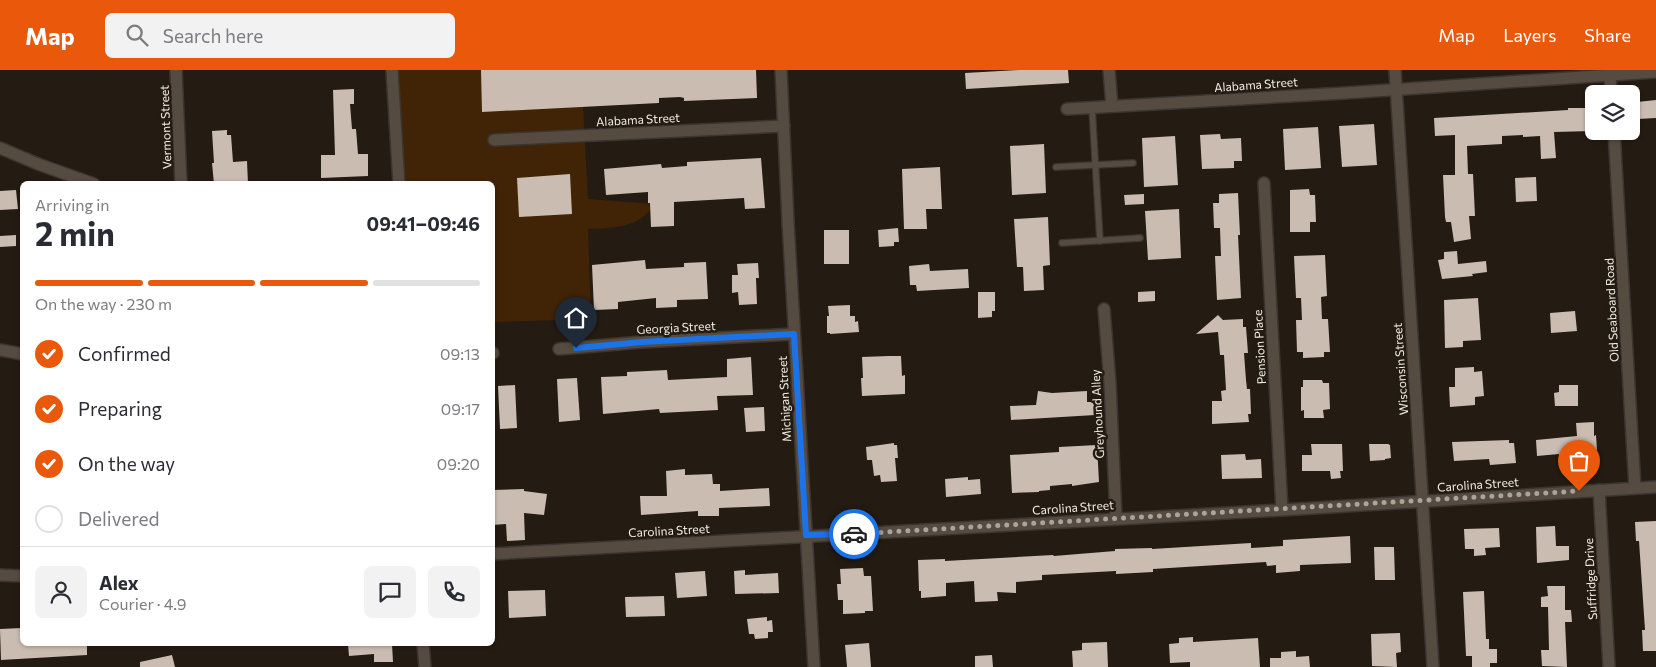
<!DOCTYPE html>
<meta charset="utf-8">
<style>
:root{--surface:#fff;--page:#f2f2f3;--text:#2b2b33;--muted:#7c7c81;--line:#e1e1e2;--accent:#ea580c}
body{margin:0;font-family:Commissioner,sans-serif;background:var(--page);color:var(--text);height:100vh;display:flex;flex-direction:column;font-size:19px;white-space:nowrap}
*{box-sizing:border-box;margin:0}
p{font-size:16px;color:var(--muted)}
.icon{flex:none;width:28px;height:28px;fill:none;stroke:currentColor;stroke-width:2;stroke-linecap:round;stroke-linejoin:round}
.map{position:relative;flex:1;overflow:hidden}
.details{position:absolute;left:20px;top:111px;width:475px;height:465px;display:flex;flex-direction:column;background:var(--surface);border-radius:8px;box-shadow:0 1px 4px #0004}
.details>*{flex:none}
.controls{position:absolute;left:1585px;top:15px;display:grid;gap:10px}
.controls a{display:grid;place-items:center;width:55px;height:55px;border-radius:8px;background:var(--surface);box-shadow:0 1px 4px #0004;font-size:25px}
.pin{position:absolute;display:grid;place-items:center;width:42px;height:42px;color:#fff;margin:-51px -21px;border-radius:50% 50% 50% 0;rotate:-45deg;box-shadow:0 0 5px #0007}
.pin .icon{rotate:45deg}
.courier{position:absolute;display:grid;place-items:center;width:50px;height:50px;margin:-25px;border:4px solid #1a73e8;border-radius:50%;background:#fff;color:#222;box-shadow:0 1px 6px #0007}
.headline em{font-style:normal;font-weight:700}
.headline div{display:flex;flex-direction:column-reverse}
.headline{display:flex;align-items:center;justify-content:space-between;height:85px;padding:0 15px}
h1{font-size:32px;font-weight:700;line-height:38px}
.bar{display:grid;grid-template-columns:repeat(4,1fr);gap:8px 5px;align-content:center;height:60px;padding:0 15px}
.bar i{height:6px;border-radius:4px;background:var(--line)}
.bar .active{background:var(--accent)}
.bar p{grid-column:span 4}
.line{display:flex;align-items:center;gap:12px;padding:0 15px;border-top:1px solid var(--line)}
.line div{flex:1}
.round{display:grid;place-items:center;flex:none;width:52px;height:52px;border-radius:8px;background:var(--page)}
ol{padding:0 15px;list-style:none}
li{display:flex;align-items:center;gap:15px;height:55px}
li p{margin-inline-start:auto}
li .icon{padding:5px;border-radius:50%;background:var(--accent);color:#fff;stroke-width:4}
li:last-child{color:var(--muted)}
li i{width:28px;height:28px;border:2px solid var(--line);border-radius:50%}
header{display:flex;align-items:center;gap:30px;box-sizing:border-box;height:70px;padding:0 25px;background:var(--accent);color:#fff}
header strong{font-size:24px}
nav{display:flex;gap:28px;margin-inline-start:auto;font-size:18px}
.search{width:350px;height:45px;background:var(--page);display:flex;align-items:center;gap:12px;box-sizing:border-box;padding:0 18px;border-radius:8px;color:var(--muted);font-size:19px}
.map>svg:first-child{display:block}
.green{fill:#412406}
.building{fill:#cabcb1}
.lines{fill:none;stroke-linecap:round;stroke-linejoin:round}
.service-casing{stroke:#3b342f;stroke-width:8}
.minor-casing{stroke:#3b342f;stroke-width:14}
.service{stroke:#564b41;stroke-width:5.5}
.minor{stroke:#564b41;stroke-width:11}
.done{stroke:#aba49c;stroke-width:5;stroke-dasharray:0 9}
.route{stroke:#1a73e8;stroke-width:6}
.labels{text-anchor:middle;dominant-baseline:central;stroke-width:5;stroke-linejoin:round;paint-order:stroke}
.street-label{font-size:12px;fill:#f3ede7;stroke:#241b12}
</style>
<header>
<strong>Map</strong>
<div class="search"><svg class="icon" aria-label="search" viewBox="0 0 24 24"><circle cx="10" cy="10" r="6"/><path d="M15 15l6 6"/></svg>Search here</div>
<nav><a>Map</a><a>Layers</a><a>Share</a></nav>
</header>
<div class="map">
<svg width="1656" height="597" viewBox="0 0 1656 597">
<rect width="100%" height="100%" fill="#241b12"/>
<!-- green -->
<path class="green" d="M398,0H581L588,129L654,134C641,158 613,158 588,159L591,249L493,252L492,114H404Z"/>
<!-- building -->
<g class="building">
<polygon points="481,0 756,0 757,28 684,31 684,28 680,27 659,28 659,33 482,42"/>
<polygon points="1019,0 1068,0 1069,13 966,19 965,3"/>
<polygon points="354,19 354,34 350,34 352,59 356,59 358,84 368,84 368,106 321,108 321,85 335,85 333,20"/>
<polygon points="1656,30 1656,48 1638,49 1637,32"/>
<polygon points="1568,38 1585,38 1585,39 1593,39 1593,61 1554,62 1556,88 1541,89 1540,66 1523,67 1523,65 1502,66 1502,74 1467,76 1468,104 1473,104 1475,146 1469,146 1471,169 1454,172 1451,152 1446,152 1445,147 1443,105 1455,105 1455,65 1435,66 1434,48 1568,40"/>
<polygon points="1374,54 1377,95 1342,97 1339,56"/>
<polygon points="1318,57 1321,98 1285,100 1283,59"/>
<polygon points="227,60 227,65 231,65 233,92 247,91 248,114 214,114 212,93 214,93 212,61"/>
<polygon points="1220,64 1221,69 1241,68 1242,91 1234,91 1234,98 1202,99 1200,65"/>
<polygon points="1175,66 1178,115 1144,117 1142,68"/>
<polygon points="1044,74 1046,123 1012,125 1010,76"/>
<polygon points="761,88 765,138 745,139 744,128 674,132 674,156 651,157 650,133 648,133 648,122 606,125 604,99 661,94 662,98 687,96 687,92"/>
<polygon points="940,97 942,139 926,139 927,159 904,159 902,99"/>
<polygon points="570,104 572,144 519,147 517,108"/>
<polygon points="1536,107 1537,131 1516,132 1515,108"/>
<polygon points="1309,119 1310,125 1315,125 1316,152 1310,152 1310,162 1290,162 1290,120"/>
<polygon points="16,120 18,139 0,140 0,121"/>
<polygon points="1238,123 1240,165 1238,165 1241,228 1217,230 1215,186 1221,186 1220,158 1214,158 1213,133 1219,133 1219,124"/>
<polygon points="1144,124 1144,134 1125,135 1124,125"/>
<polygon points="1179,139 1181,188 1148,190 1145,141"/>
<polygon points="1048,147 1050,195 1043,196 1044,220 1024,221 1023,197 1017,197 1014,149"/>
<polygon points="898,158 899,172 894,172 894,176 879,177 878,160"/>
<rect x="824" y="160" width="25" height="34"/>
<polygon points="16,165 16,176 0,177 0,166"/>
<polygon points="1457,181 1458,194 1486,191 1487,202 1472,204 1473,206 1442,209 1438,190 1444,189 1444,182"/>
<polygon points="1325,185 1327,226 1321,227 1322,249 1328,249 1330,282 1324,282 1324,287 1303,288 1303,282 1297,282 1296,250 1302,250 1301,228 1296,228 1294,186"/>
<polygon points="645,190 646,199 684,197 684,193 706,192 708,229 677,230 677,237 656,238 656,228 618,232 618,239 594,240 592,195"/>
<polygon points="758,193 759,208 756,208 757,234 739,235 738,222 732,223 732,205 738,205 737,194"/>
<polygon points="929,194 930,201 968,199 969,218 917,221 916,215 910,215 909,196"/>
<polygon points="1155,221 1155,231 1138,232 1138,222"/>
<polygon points="978,222 995,222 995,241 992,241 992,247 978,248"/>
<polygon points="1478,228 1481,270 1463,271 1463,277 1445,278 1444,230"/>
<polygon points="850,235 850,246 855,246 855,252 858,251 859,262 830,264 830,263 827,263 827,246 829,246 828,236"/>
<polygon points="1575,241 1577,261 1551,263 1550,243"/>
<polygon points="1218,245 1223,250 1243,249 1243,257 1246,257 1248,283 1244,283 1246,310 1247,319 1250,319 1251,344 1248,344 1249,352 1212,354 1212,331 1222,331 1221,321 1226,320 1224,285 1220,285 1218,262 1196,264"/>
<polygon points="889,286 901,286 902,306 905,305 905,324 862,326 861,308 863,308 862,287"/>
<polygon points="751,287 753,325 717,326 718,340 660,343 659,339 603,344 601,307 627,306 627,302 667,300 668,310 727,307 727,289"/>
<polygon points="1474,297 1474,302 1482,301 1484,326 1475,327 1475,335 1450,337 1449,317 1455,317 1455,298"/>
<polygon points="577,308 580,350 559,352 557,309"/>
<polygon points="1303,310 1322,310 1323,313 1329,313 1330,339 1323,340 1324,348 1304,348 1304,340 1301,341 1301,317 1303,317"/>
<polygon points="515,315 517,358 500,359 498,316"/>
<polygon points="1559,315 1578,315 1578,336 1555,336 1554,323 1559,322"/>
<polygon points="1038,321 1052,323 1087,321 1087,332 1095,332 1095,345 1011,350 1010,336 1036,335"/>
<polygon points="764,337 765,361 746,362 744,338"/>
<polygon points="1594,352 1594,366 1596,365 1597,380 1595,380 1596,388 1579,389 1579,386 1559,387 1559,384 1537,386 1536,370 1577,366 1576,353"/>
<polygon points="1509,370 1509,373 1514,373 1516,393 1490,395 1489,389 1454,391 1452,372"/>
<polygon points="894,373 894,375 897,375 898,388 895,388 897,411 881,412 880,405 874,406 872,390 867,390 866,377"/>
<polygon points="1311,374 1342,374 1343,401 1340,401 1341,408 1331,409 1330,401 1302,401 1302,385 1312,385"/>
<polygon points="1369,374 1388,374 1390,375 1391,388 1385,389 1385,390 1370,391"/>
<polygon points="1097,375 1099,412 1072,416 1072,414 1050,416 1050,420 1039,421 1039,422 1012,423 1010,385 1059,382 1059,377"/>
<polygon points="1245,384 1246,390 1261,389 1262,408 1222,409 1221,385"/>
<polygon points="685,399 685,405 712,404 713,414 720,414 720,421 769,418 770,436 719,438 719,446 698,446 698,441 641,445 640,426 667,426 666,401"/>
<polygon points="968,407 968,410 980,409 981,424 946,427 945,409"/>
<polygon points="524,419 524,421 547,424 544,445 524,443 525,470 507,471 506,454 492,455 492,420"/>
<polygon points="1656,451 1656,581 1643,581 1642,560 1645,560 1639,471 1636,471 1635,452"/>
<polygon points="1555,456 1556,476 1569,476 1569,490 1537,493 1536,457"/>
<polygon points="1499,458 1500,477 1485,478 1486,485 1474,486 1474,479 1465,479 1464,459"/>
<polygon points="1350,466 1351,493 1300,495 1300,501 1276,503 1276,495 1267,496 1266,492 1153,499 1153,502 1116,504 1116,501 1042,505 1042,510 1016,512 1016,523 997,522 998,531 975,532 974,511 946,513 946,526 921,528 921,521 919,521 918,490 945,489 945,491 1053,485 1054,486 1115,481 1115,479 1152,478 1152,479 1251,473 1251,478 1283,476 1283,470"/>
<polygon points="1374,477 1394,477 1395,510 1375,510"/>
<polygon points="863,498 864,506 871,506 873,541 865,541 865,543 843,544 843,530 838,530 837,514 841,514 840,499"/>
<polygon points="745,500 745,505 778,503 779,523 735,524 734,501"/>
<polygon points="705,501 707,526 677,528 675,503"/>
<polygon points="1547,516 1565,516 1565,540 1571,540 1572,552 1565,552 1567,597 1542,596 1541,580 1549,580 1548,537 1541,537 1541,527 1548,526"/>
<polygon points="545,520 546,546 509,548 508,521"/>
<polygon points="1484,521 1486,569 1489,569 1489,579 1497,579 1497,593 1490,593 1490,597 1472,597 1472,586 1466,586 1463,522"/>
<polygon points="664,526 665,546 626,547 625,527"/>
<polygon points="767,547 767,551 772,550 773,562 768,562 768,568 755,569 754,564 749,564 747,549"/>
<polygon points="22,558 22,574 87,574 87,585 1,590 0,559"/>
<polygon points="1400,563 1401,582 1396,583 1397,597 1372,596 1371,564"/>
<polygon points="1193,567 1193,572 1258,568 1260,597 1190,597 1190,592 1170,593 1169,574 1179,573 1179,568"/>
<polygon points="1107,572 1108,597 1073,597 1072,581 1082,580 1082,573"/>
<polygon points="869,573 871,597 847,597 845,575"/>
<polygon points="368,574 392,574 393,592 374,592 374,584 349,586 348,575"/>
<polygon points="1296,581 1296,587 1309,586 1310,597 1270,597 1270,588 1281,588 1281,582"/>
<polygon points="172,585 175,597 140,597 140,592"/>
<polygon points="992,585 993,597 975,597 975,586"/>
</g>
<g class="lines">
<!-- service casing -->
<g class="service-casing">
<g id="service">
<polyline points="1092,38 1100,171"/>
<polyline points="1056,97 1133,93"/>
<polyline points="1062,173 1140,168"/>
</g>
</g>
<!-- minor casing -->
<g class="minor-casing">
<g id="minor">
<polyline points="176,0 181,114"/>
<polyline points="392,0 399,114"/>
<polyline points="781,0 788,152 814,597"/>
<polyline points="1109,0 1112,36"/>
<polyline points="1395,0 1433,597"/>
<polyline points="1610,4 1611,24"/>
<polyline points="1067,39 1345,23 1656,2"/>
<polyline points="1614,61 1635,418"/>
<polyline points="494,70 784,56"/>
<polyline points="0,78 38,94 94,114"/>
<polyline points="1264,113 1282,440"/>
<polyline points="1104,239 1110,313 1116,448"/>
<polyline points="559,279 642,272 794,264"/>
<polyline points="0,280 22,284"/>
<polyline points="492,283 493,283"/>
<polyline points="1599,420 1609,597"/>
<polyline points="492,484 1282,440 1656,417"/>
<polyline points="0,505 22,506"/>
<polyline points="423,574 425,597"/>
</g>
</g>
<!-- service -->
<use href="#service" class="service"/>
<!-- minor -->
<use href="#minor" class="minor"/>
</g>
<g class="lines">
<!-- done -->
<polyline class="done" points="854,464 1579,421"/>
<!-- route -->
<polyline class="route" points="576,278 642,272 794,264 806,465 854,464"/>
</g>
<g class="labels">
<!-- street labels -->
<g class="street-label">
<text transform="translate(1256 14) rotate(-4)">Alabama Street</text>
<text transform="translate(638 49) rotate(-3)">Alabama Street</text>
<text transform="translate(165 57) rotate(-92)">Vermont Street</text>
<text transform="translate(1611 240) rotate(-93)">Old Seaboard Road</text>
<text transform="translate(676 257) rotate(-3)">Georgia Street</text>
<text transform="translate(1259 277) rotate(-93)">Pension Place</text>
<text transform="translate(1400 299) rotate(-94)">Wisconsin Street</text>
<text transform="translate(784 329) rotate(-93)">Michigan Street</text>
<text transform="translate(1097 344) rotate(-93)">Greyhound Alley</text>
<text transform="translate(1478 414) rotate(-4)">Carolina Street</text>
<text transform="translate(1073 437) rotate(-4)">Carolina Street</text>
<text transform="translate(669 460) rotate(-3)">Carolina Street</text>
<text transform="translate(1590 509) rotate(-93)">Suffridge Drive</text>
</g>
</g>
</svg>
<div class="controls">
<a><svg class="icon" aria-label="layers" viewBox="0 0 24 24"><path d="M12 4l9 5-9 5-9-5zM3 14l9 5 9-5"/></svg></a>
</div>
<div class="pin" style="left:1579px;top:421px;background:#ea580c"><svg class="icon" aria-label="bag" viewBox="0 0 24 24"><path d="M5 8h14l-1 12H6zM9 8a3 3 0 0 1 6 0"/></svg></div>
<div class="pin" style="left:576px;top:278px;background:#1f2937"><svg class="icon" aria-label="home" viewBox="0 0 24 24"><path d="M3 11l9-7 9 7M6 9v11h12V9"/></svg></div>
<div class="courier" style="left:854px;top:464px"><svg class="icon" aria-label="car" viewBox="0 0 24 24"><path d="M5 17H2v-5l4-1 3-4h7l3 4 3 1v5h-3M9 17h6M6 11h13"/><circle cx="7" cy="17" r="2"/><circle cx="17" cy="17" r="2"/></svg></div>
<section class="details">
<div class="headline"><div><h1>2 min</h1><p>Arriving in</p></div><em>09:41–09:46</em></div>
<div class="bar"><i class="active"></i><i class="active"></i><i class="active"></i><i></i><p>On the way · 230 m</p></div>
<ol>
<li><svg class="icon" aria-label="check" viewBox="0 0 24 24"><path d="M5 12l5 5 9-10"/></svg>Confirmed<p>09:13</p></li>
<li><svg class="icon" aria-label="check" viewBox="0 0 24 24"><path d="M5 12l5 5 9-10"/></svg>Preparing<p>09:17</p></li>
<li><svg class="icon" aria-label="check" viewBox="0 0 24 24"><path d="M5 12l5 5 9-10"/></svg>On the way<p>09:20</p></li>
<li><i></i>Delivered</li>
</ol>
<div class="line" style="height:90px"><a class="round"><svg class="icon" aria-label="person" viewBox="0 0 24 24"><circle cx="12" cy="8" r="4"/><path d="M4 21q1-7 8-7t8 7"/></svg></a><div><b>Alex</b><p>Courier · 4.9</p></div><a class="round"><svg class="icon" aria-label="chat" viewBox="0 0 24 24"><path d="M4 5h16v11H9l-5 4z"/></svg></a><a class="round"><svg class="icon" aria-label="phone" viewBox="0 0 24 24"><path d="M5 4h4l2 5-3 2q2 4 5 5l2-3 5 2v4C11 20 4 13 5 4z"/></svg></a></div>
</section>
</div>
